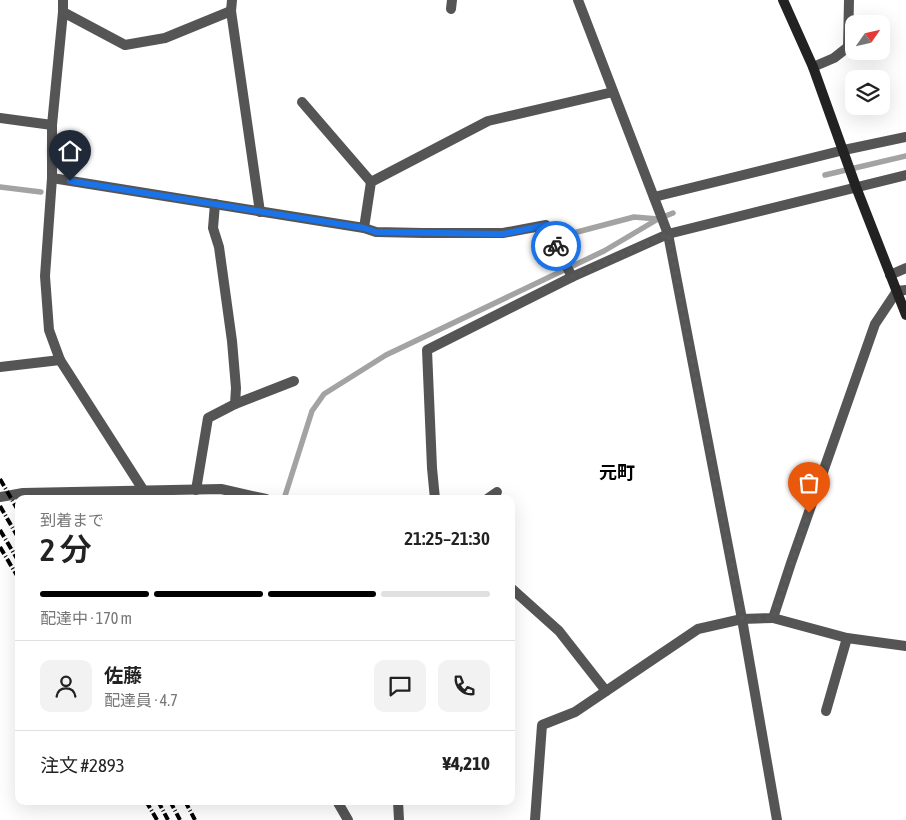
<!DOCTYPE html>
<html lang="ja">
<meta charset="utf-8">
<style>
:root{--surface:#fff;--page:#f2f2f2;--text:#222;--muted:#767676;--line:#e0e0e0;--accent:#000}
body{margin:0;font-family:"Asap Condensed","Noto Sans JP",sans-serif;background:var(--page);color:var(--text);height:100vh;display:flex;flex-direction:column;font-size:19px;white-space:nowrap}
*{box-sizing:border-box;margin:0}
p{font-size:16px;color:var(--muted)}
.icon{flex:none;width:28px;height:28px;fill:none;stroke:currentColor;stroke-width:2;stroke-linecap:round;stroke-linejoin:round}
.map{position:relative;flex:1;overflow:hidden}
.panel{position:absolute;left:15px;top:495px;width:500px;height:310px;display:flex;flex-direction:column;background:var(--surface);border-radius:10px;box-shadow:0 5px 20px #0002}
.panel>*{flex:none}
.needle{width:32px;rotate:56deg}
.buttons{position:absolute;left:845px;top:15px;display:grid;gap:10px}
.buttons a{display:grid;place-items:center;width:45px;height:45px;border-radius:10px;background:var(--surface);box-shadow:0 5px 20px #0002;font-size:25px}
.pin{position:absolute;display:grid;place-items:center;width:42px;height:42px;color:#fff;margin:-51px -21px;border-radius:50% 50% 50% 0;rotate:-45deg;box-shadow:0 0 5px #0007}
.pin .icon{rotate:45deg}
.courier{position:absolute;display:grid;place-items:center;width:50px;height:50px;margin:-25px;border:4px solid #1a73e8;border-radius:50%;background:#fff;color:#222;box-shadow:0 1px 6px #0007}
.overview em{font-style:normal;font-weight:600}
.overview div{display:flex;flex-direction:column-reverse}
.overview{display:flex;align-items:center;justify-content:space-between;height:85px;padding:0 25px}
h1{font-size:32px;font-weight:600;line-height:38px}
.bar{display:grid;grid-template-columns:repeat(4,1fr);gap:8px 5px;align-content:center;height:60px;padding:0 25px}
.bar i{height:6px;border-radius:4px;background:var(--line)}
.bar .on{background:var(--accent)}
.bar p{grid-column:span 4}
.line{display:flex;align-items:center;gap:12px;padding:0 25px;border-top:1px solid var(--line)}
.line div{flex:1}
.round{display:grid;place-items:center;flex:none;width:52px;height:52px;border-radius:10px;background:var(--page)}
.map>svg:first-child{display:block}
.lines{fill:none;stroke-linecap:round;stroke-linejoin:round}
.stream{stroke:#a3a3a3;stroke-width:5.5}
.lane{stroke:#555;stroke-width:10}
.street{stroke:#555;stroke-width:10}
.secondary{stroke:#222;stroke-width:10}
.rail{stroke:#000;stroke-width:4;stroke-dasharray:8 2.5 1 2.5;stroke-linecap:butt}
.done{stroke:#595959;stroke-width:5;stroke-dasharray:0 9}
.route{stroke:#1a73e8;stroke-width:6}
.labels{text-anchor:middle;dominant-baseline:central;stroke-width:5;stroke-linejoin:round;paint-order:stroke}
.quarter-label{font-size:18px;font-weight:bold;fill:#000;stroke:#fff}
</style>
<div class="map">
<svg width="906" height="820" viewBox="0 0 906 820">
<rect width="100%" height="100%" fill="#fff"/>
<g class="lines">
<!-- stream -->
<g class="stream">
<polyline points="825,175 906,156"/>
<polyline points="0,187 41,192"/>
<polyline points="562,236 634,217 658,219"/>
<polyline points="284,499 312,411 324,394 386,355 604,251 658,219 673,213"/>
</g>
<!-- lane -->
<g class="lane">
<polyline points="890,275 906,268"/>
<polyline points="0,367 60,360"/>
<polyline points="235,404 294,381"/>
<polyline points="196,490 208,418 235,404 236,388 232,341 219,247 213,228 215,204"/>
</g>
<!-- street -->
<g class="street">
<polyline points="63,0 63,12 52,125 52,178 45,276 49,330 60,360 149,499"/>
<polyline points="232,0 231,11 260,212"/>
<polyline points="578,0 668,234 742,619 777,820"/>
<polyline points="451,9 452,0"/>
<polyline points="63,12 125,45 165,38 231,11"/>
<polyline points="813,67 834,58 848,47 849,0"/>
<polyline points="302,102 371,182"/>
<polyline points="0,118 52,125"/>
<polyline points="52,178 364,228 376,232 423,233 503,233 546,225 572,277"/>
<polyline points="654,197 844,150 906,137"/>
<polyline points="364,228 371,182 488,121 613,92"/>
<polyline points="0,497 23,493 221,489 266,499"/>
<polyline points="435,499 432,468 427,350 572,277 668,234 906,175"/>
<polyline points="487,499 497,492"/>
<polyline points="511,588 559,631 606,691"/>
<polyline points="773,618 847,638 906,646"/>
<polyline points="826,711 847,638"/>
<polyline points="337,801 348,820"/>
<polyline points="398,801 399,820"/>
<polyline points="535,820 542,725 575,712 698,629 742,619 773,618 791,563 875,324 897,291 906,290"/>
</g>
<!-- secondary -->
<polyline class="secondary" points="783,0 813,67 856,187 906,315"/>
<!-- rail -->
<g class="rail">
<polyline points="0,479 19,512"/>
<polyline points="0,506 19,539"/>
<polyline points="0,530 19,562"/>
<polyline points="0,547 19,579"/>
<polyline points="146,801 157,820"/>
<polyline points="158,801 168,820"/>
<polyline points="170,801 180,820"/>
<polyline points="185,801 195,820"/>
</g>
</g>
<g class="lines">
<!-- done -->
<polyline class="done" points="556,246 572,277 668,234 742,619 773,618 809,513"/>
<!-- route -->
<polyline class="route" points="70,181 364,228 376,232 503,234 546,225 556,246"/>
</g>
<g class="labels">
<!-- quarter labels -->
<g class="quarter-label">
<text x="617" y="472">元町</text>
</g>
</g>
</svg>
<div class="buttons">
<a><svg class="needle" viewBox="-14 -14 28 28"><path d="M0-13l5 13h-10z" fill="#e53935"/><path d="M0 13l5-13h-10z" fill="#767676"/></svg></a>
<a><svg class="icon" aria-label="layers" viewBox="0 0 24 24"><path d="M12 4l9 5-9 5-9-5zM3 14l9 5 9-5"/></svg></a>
</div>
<div class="pin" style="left:809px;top:513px;background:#ea580c"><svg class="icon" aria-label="bag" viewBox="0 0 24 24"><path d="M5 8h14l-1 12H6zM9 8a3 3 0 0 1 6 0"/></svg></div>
<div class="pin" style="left:70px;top:181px;background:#1f2937"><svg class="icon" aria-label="home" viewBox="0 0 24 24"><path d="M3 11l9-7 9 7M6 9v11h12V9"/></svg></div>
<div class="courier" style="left:556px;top:246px"><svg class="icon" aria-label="bike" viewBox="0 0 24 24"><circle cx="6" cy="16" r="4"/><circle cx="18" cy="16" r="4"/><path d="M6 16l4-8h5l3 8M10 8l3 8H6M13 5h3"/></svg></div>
<section class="panel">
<div class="overview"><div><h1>2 分</h1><p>到着まで</p></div><em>21:25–21:30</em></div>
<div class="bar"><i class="on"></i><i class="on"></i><i class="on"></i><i></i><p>配達中 · 170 m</p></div>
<div class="line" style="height:90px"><a class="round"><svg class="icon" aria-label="person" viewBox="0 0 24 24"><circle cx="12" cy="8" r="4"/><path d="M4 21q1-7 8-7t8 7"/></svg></a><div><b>佐藤</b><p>配達員 · 4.7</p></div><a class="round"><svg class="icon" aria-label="chat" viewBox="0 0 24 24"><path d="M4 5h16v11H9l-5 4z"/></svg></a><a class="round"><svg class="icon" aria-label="phone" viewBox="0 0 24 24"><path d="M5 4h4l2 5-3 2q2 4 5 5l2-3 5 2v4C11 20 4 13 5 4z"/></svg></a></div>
<div class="line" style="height:65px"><div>注文 #2893</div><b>¥4,210</b></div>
</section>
</div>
